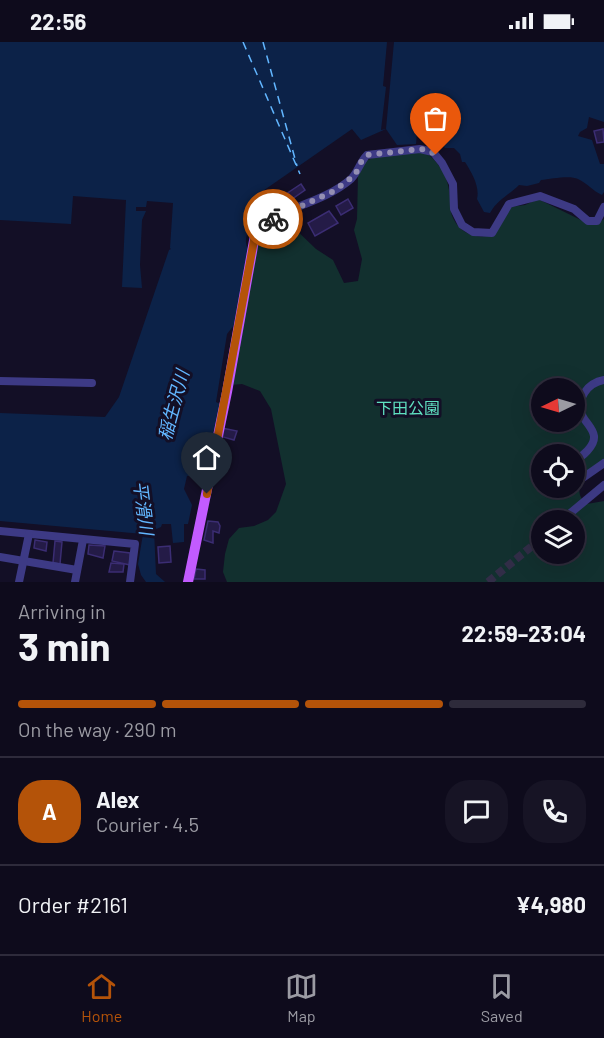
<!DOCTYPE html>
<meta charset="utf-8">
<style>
:root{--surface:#0e0b1c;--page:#171425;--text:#f1f3f6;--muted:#9b9ba3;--line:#2e2b3b;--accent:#b45309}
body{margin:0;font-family:Barlow,"Noto Sans JP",sans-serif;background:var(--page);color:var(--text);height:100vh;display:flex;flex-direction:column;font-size:22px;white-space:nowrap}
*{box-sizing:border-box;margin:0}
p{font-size:20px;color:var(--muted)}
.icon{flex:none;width:33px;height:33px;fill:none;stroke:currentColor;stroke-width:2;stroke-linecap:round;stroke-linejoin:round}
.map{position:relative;height:540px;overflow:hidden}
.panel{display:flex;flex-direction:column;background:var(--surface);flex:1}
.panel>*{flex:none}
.needle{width:39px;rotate:265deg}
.buttons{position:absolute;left:531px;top:336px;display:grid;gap:12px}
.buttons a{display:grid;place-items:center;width:54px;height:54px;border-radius:50%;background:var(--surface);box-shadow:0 6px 24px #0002,0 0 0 2px var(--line);font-size:30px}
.pin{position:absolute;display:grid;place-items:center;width:51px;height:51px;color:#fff;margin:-62px -26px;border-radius:50% 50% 50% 0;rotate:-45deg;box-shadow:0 0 6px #0007}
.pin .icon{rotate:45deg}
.courier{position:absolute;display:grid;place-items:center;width:60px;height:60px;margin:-30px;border:4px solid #b45309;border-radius:50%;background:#fff;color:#222;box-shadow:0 2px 8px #0007}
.head em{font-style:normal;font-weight:700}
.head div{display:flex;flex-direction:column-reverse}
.head{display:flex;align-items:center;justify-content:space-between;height:102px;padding:0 18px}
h1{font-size:39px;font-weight:700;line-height:45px}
.bar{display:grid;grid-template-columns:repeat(4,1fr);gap:9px 6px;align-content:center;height:72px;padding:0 18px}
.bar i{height:8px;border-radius:4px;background:var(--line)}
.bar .active{background:var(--accent)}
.bar p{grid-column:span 4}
.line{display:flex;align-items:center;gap:15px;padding:0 18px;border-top:2px solid var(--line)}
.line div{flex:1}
.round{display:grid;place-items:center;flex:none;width:63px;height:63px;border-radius:24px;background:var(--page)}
.status{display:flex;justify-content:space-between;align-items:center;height:42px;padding:0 30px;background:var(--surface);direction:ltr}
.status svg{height:16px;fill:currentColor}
.tab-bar{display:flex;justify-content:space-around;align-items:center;height:84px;border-top:2px solid var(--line);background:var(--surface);font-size:16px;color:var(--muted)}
.tab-bar a{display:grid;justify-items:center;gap:3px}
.tab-bar .active{color:var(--accent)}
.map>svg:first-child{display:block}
.green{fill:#12302f;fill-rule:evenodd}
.water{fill:#0c2248}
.pier{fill:#130f26}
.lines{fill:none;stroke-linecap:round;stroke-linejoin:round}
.ferry{stroke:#62b6ff;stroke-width:1.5;stroke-dasharray:8 6;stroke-linecap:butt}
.building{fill:#241b47;stroke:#3b2d73;stroke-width:1.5}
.minor-tunnel{stroke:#312d47;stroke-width:8;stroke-dasharray:8 4;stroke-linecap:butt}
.minor{stroke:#3d3a85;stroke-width:8}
.major{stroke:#c25bff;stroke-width:10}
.done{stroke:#948fb3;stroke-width:6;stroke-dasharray:0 10.8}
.route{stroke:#b45309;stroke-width:8}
.labels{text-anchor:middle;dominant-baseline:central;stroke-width:6;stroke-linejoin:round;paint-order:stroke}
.park-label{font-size:16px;fill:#5fe0c0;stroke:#130f26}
.water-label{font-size:18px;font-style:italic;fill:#62b6ff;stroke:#130f26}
</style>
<div class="status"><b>22:56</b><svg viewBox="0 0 49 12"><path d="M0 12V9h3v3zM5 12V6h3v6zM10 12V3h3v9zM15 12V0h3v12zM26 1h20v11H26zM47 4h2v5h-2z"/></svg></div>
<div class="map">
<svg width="604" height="540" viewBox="0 0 604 540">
<rect width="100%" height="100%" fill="#130f26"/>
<!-- green -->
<path class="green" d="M424,110C437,117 447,133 449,148C451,157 449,168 453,176C461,193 477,197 493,193L510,165L525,163L538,157L589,182H597L604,177V417C591,427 567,446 587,462L604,459V540H227L223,530L225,512L229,497L239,486L254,484L268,478L276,470L286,442L271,367L260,349L242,342L230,343L258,192L282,178L291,183L316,207L333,218L344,241L358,239L362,217L354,188L357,177L358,134L366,119L377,114ZM542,346H574V380H542ZM542,412H574V446H542ZM542,478H574V512H542Z"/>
<!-- water -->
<path class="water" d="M0,0H604V80L589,75L587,86L580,90L578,94L592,98L600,122H604V150L602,153C593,149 587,141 578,137C570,133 551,137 541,138L539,141L527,144L519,143C508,154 498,157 490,171L484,170L477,157C480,145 472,131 465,120H462L460,112L454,106H445C438,97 429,89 417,90L416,102L397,103L386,87L361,98L352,87L260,151L256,171L252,175C251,187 242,196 248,207L234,283L227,292L216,360L220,362L206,431L187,434L184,447L192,463L188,482H184V500L173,501L171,482H162L161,485L154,488L156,532L165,540H146L141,533L138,522L143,492L0,479V371L105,375L119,355L169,208L171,207L170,206L173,161L147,159L146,165H136V169H146L142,178L140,223L142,246L122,245L126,158L73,154L71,182L0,178Z"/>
<!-- pier -->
<polygon class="pier" points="387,0 394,0 386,87 381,88 386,45 383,44"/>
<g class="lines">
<!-- ferry -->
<g class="ferry">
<polyline points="243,0 300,132"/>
<polyline points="263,0 297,124"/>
</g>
</g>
<!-- building -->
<g class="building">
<polygon points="603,87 604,100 597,101 594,89"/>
<polygon points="301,142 305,148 272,171 268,164"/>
<polygon points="348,157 353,166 341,173 336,164"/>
<polygon points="329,169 338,181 315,194 308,181"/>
<polygon points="222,386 237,389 234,398 223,395"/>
<polygon points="208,479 218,480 220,484 219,491 213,489 213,501 204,498"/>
<polygon points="35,498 47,500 46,509 34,506"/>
<polygon points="55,499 62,500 60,522 53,521"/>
<polygon points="89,503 105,504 103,516 88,512"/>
<polygon points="170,504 171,520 159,521 158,505"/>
<polygon points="114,509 130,511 130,523 112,519"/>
<polygon points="111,521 124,522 123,530 109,530"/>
<polygon points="196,527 205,528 205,537 194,537"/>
</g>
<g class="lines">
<!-- minor-tunnel -->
<polyline class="minor-tunnel" points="488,540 542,496"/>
<!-- minor -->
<g class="minor">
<path d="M270,179L278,173C303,162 330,155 351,137C358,130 360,120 367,113L420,107L433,110L442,121L453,142L454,167L462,183L473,190L492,191L509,162L540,154L574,167L588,179H597L604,165"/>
<polyline points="0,339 92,341"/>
<path d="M574,419C582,415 595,404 594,394C593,386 585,380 582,373C576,356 588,341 604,338"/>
<polyline points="574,442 604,421"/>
<polyline points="555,446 558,447 566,446"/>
<polyline points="562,478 604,443"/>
<polyline points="0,489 135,502 130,540"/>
<polyline points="0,515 77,528"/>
<polyline points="19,540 29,492"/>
<polyline points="75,540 83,498"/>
</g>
<!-- major -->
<polyline class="major" points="188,540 227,350 255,193 270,179"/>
</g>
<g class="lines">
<!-- done -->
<polyline class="done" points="273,177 334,149 355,133 362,118 367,113 420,107 428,108 436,113"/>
<!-- route -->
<polyline class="route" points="207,452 255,193 262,184 273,177"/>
</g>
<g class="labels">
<!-- park labels -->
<g class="park-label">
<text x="408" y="365">下田公園</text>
</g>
<!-- water labels -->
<g class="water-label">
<text transform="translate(173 363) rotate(-75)">稲生沢川</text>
<text transform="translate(144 466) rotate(83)">平滑川</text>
</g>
</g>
</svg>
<div class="buttons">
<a><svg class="needle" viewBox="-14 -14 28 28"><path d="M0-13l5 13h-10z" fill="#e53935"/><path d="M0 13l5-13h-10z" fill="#9b9ba3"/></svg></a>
<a><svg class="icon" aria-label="locate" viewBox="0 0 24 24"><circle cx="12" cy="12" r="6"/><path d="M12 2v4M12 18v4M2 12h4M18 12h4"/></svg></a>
<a><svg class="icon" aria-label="layers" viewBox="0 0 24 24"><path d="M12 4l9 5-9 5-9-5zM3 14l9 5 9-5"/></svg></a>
</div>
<div class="pin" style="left:436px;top:113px;background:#ea580c"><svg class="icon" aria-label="bag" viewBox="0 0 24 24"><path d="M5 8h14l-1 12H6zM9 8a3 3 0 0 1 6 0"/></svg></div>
<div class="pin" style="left:207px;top:452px;background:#1f2937"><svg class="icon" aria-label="home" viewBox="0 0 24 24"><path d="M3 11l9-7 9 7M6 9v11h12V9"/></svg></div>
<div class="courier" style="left:273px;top:177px"><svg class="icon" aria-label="bike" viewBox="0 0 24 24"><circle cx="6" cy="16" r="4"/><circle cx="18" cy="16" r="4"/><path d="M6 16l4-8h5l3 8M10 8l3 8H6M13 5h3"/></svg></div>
</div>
<section class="panel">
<div class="head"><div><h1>3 min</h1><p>Arriving in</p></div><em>22:59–23:04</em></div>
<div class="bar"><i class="active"></i><i class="active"></i><i class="active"></i><i></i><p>On the way · 290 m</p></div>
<div class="line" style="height:108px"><b class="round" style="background:var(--accent);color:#fff">A</b><div><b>Alex</b><p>Courier · 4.5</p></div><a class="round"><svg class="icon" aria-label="chat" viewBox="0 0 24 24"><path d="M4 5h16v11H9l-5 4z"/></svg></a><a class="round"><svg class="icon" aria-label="phone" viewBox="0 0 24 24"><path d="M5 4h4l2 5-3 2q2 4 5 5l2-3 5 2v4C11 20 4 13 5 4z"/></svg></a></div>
<div class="line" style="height:78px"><div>Order #2161</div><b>¥4,980</b></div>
</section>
<nav class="tab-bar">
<a class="active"><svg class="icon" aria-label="home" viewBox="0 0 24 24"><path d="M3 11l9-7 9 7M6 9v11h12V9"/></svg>Home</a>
<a><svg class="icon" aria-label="map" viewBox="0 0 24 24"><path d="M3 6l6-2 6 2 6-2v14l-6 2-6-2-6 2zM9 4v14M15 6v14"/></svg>Map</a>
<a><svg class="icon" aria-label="saved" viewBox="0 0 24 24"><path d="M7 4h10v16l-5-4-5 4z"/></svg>Saved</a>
</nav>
